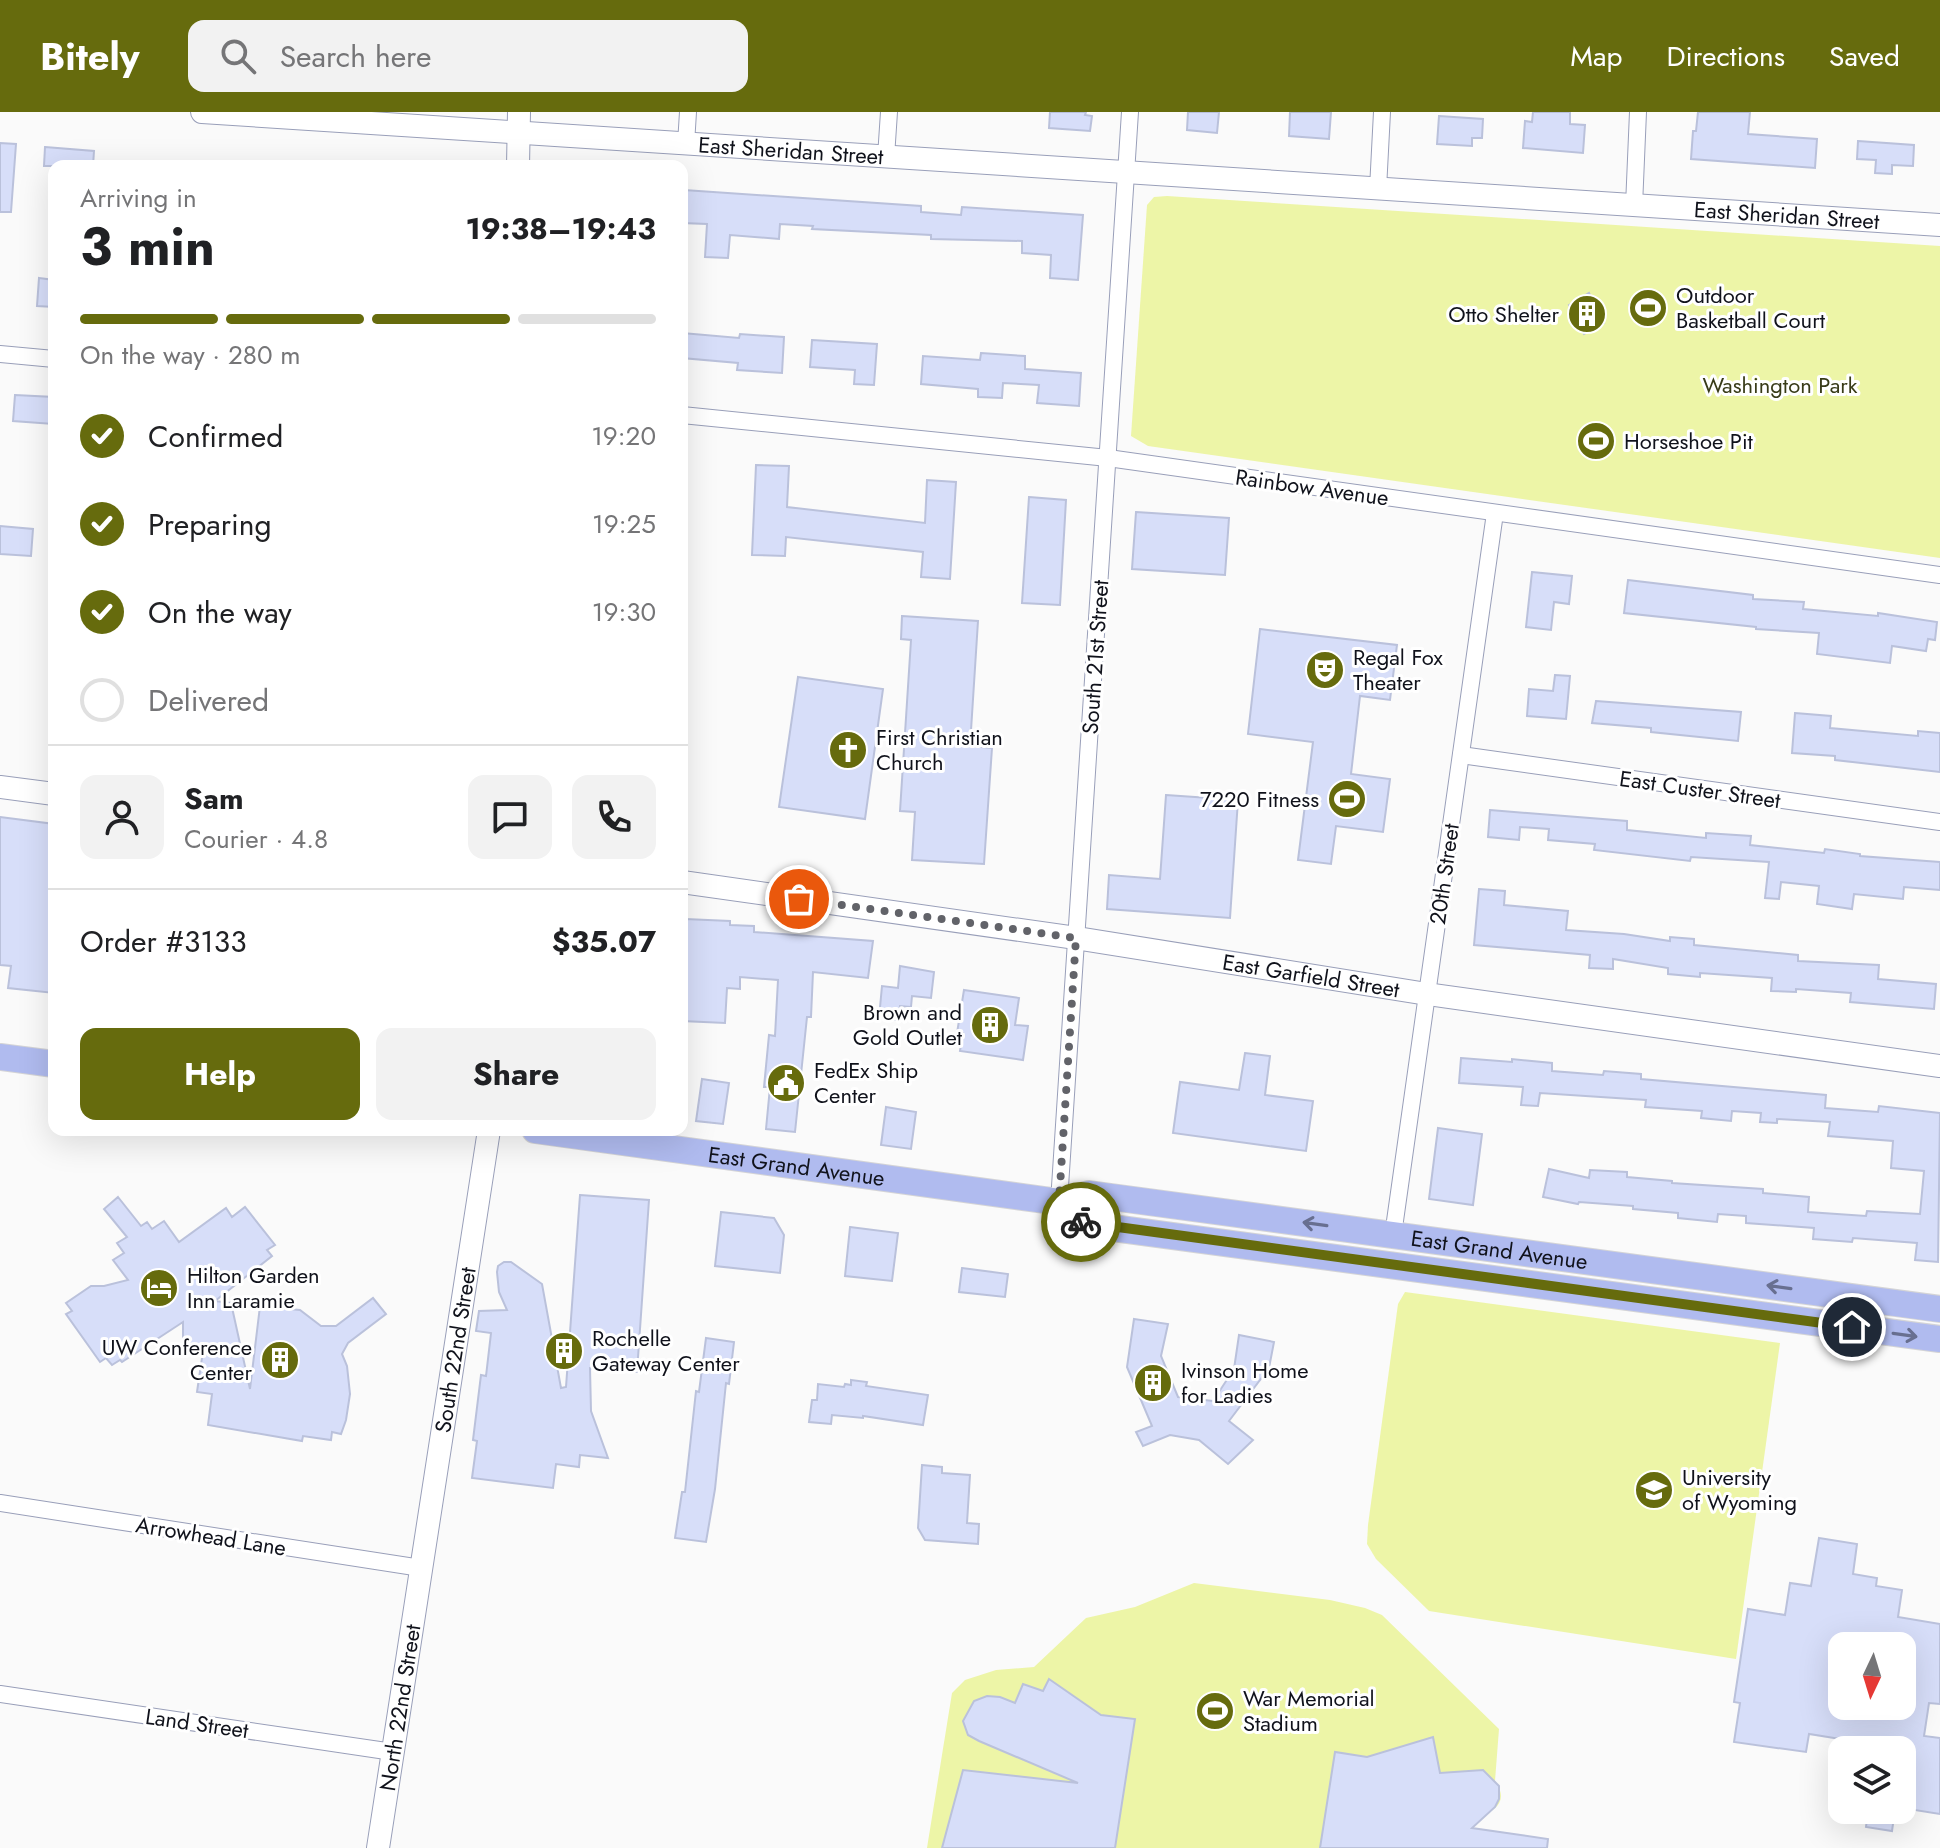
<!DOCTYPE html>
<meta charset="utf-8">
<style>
:root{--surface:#fff;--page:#f2f2f2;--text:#202124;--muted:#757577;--line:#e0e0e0;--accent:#666b0d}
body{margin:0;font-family:Jost,sans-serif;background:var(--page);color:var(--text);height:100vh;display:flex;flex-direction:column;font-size:30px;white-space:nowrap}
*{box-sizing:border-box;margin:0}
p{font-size:26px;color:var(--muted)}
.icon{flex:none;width:44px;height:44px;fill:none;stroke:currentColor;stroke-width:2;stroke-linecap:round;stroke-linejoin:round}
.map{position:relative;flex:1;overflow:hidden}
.details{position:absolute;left:48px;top:48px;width:640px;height:976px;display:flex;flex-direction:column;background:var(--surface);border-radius:16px;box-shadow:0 8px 32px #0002}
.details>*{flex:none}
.needle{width:52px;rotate:184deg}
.controls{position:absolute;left:1828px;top:1520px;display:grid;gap:16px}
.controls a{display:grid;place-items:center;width:88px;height:88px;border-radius:16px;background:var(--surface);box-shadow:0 8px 32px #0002;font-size:40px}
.pin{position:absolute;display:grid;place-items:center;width:68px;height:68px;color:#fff;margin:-34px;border:4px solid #fff;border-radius:50%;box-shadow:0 2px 8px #0007}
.courier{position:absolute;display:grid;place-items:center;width:80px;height:80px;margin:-40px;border:6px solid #666b0d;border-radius:50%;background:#fff;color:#222;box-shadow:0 2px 10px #0007}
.head em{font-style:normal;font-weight:700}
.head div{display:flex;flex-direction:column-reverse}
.head{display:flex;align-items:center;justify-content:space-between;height:136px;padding:0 32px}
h1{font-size:52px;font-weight:700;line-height:60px}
.bar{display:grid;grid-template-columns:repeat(4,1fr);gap:12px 8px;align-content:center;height:96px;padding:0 32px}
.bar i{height:10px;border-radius:6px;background:var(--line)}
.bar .active{background:var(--accent)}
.bar p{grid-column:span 4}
.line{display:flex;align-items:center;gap:20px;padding:0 32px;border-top:2px solid var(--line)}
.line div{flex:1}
.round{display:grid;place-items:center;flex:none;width:84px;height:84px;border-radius:16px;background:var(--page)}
ol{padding:0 32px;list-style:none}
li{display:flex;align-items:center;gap:24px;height:88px}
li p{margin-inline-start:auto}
li .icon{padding:8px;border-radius:50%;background:var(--accent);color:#fff;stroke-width:4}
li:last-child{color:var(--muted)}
li i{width:44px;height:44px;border:4px solid var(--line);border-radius:50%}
.button{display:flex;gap:16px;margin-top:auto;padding:16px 32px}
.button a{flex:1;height:92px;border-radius:16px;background:var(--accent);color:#fff;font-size:32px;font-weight:700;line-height:92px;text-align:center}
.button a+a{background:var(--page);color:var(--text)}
header{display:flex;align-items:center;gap:48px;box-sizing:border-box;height:112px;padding:0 40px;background:var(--accent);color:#fff}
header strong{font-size:38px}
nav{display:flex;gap:44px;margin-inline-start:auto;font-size:28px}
.search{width:560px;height:72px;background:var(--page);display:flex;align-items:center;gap:20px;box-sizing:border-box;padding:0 28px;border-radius:16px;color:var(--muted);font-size:30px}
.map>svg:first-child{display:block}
.green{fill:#edf5a7}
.building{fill:#d7def9;stroke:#bac1db;stroke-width:2;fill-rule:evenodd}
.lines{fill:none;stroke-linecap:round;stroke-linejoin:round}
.street-casing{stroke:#999fb9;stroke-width:18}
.secondary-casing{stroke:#999fb9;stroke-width:24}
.primary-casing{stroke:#d4d4d6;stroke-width:28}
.street{stroke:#fff;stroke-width:16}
.secondary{stroke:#fff;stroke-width:22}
.primary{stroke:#b0bbef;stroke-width:26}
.oneway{stroke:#686f90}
.done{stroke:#626369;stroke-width:8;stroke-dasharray:0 14.4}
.route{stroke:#666b0d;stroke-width:10}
.labels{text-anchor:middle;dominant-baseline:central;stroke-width:6;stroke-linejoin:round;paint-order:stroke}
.street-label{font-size:22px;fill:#10121b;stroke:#fff}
.poi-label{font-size:22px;fill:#10121b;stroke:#fff;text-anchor:start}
.park-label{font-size:22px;fill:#383b18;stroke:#fff}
</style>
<header>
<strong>Bitely</strong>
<div class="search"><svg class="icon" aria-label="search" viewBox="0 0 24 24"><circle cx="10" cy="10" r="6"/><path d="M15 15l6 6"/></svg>Search here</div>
<nav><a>Map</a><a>Directions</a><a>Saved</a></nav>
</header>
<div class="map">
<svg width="1940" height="1736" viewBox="0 0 1940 1736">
<rect width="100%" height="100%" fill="#fafafa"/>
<!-- green -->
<g class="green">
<polygon points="1167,84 1940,134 1940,446 1148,334 1131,324 1147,93 1154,85"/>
<polygon points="1405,1180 1780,1231 1736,1547 1429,1499 1376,1447 1367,1432 1368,1413 1398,1192"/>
<path d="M1194,1471L1330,1488L1365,1496L1382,1503L1499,1617L1495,1669C1519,1702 1464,1709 1445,1712V1736H927L952,1581L965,1568L996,1558L1034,1555L1086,1506L1135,1495Z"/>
</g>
<!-- building -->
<g class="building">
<polygon points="1050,0 1086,0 1085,3 1092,4 1090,19 1049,16"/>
<polygon points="1188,0 1219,0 1217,21 1187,18"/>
<polygon points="1290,0 1331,0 1329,27 1289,24"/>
<polygon points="1533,0 1570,0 1570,12 1585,13 1583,41 1523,36 1525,9 1532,10"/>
<polygon points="1698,0 1750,0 1748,22 1817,27 1815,56 1691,47 1693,19 1696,19"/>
<polygon points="1439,4 1483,7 1482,26 1472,26 1472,34 1437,32"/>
<polygon points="1858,29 1914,33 1913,54 1892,53 1892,62 1875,61 1876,48 1857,47"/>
<polygon points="0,31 16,32 11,100 0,100"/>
<polygon points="45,35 94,39 93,54 44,54"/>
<polygon points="684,78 921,94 921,100 961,103 962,95 1083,103 1078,168 1050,166 1051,143 1022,141 1022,129 931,127 931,123 812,117 813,114 780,112 779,127 730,123 728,146 705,145 707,112 682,111"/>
<polygon points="39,166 54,168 54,195 37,194"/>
<polygon points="1589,181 1604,211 1584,222 1569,193"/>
<polygon points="682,221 739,226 740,222 784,225 782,261 737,258 738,251 682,246"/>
<polygon points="812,228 877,232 874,273 854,272 855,258 810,255"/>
<polygon points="981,241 1025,244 1025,257 1081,261 1079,294 1037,291 1039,273 1003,271 1002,286 978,285 978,277 921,272 923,244 980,248"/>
<polygon points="15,283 54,285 53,312 13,309"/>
<polygon points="756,353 789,354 787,395 925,411 927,368 956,370 950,467 921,465 923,440 786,425 785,444 752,443"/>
<polygon points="1029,385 1066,388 1060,493 1022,491"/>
<polygon points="1136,400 1229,406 1225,463 1132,457"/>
<polygon points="0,414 33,417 31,444 0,442"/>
<polygon points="1532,460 1572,464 1569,492 1554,490 1551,518 1526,515"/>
<polygon points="1628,468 1753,483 1753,487 1804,490 1803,497 1878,504 1878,501 1937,510 1935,528 1928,527 1926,539 1892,534 1890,551 1817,542 1819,521 1756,517 1756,515 1624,501"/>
<polygon points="902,504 978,509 970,634 992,636 984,752 912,748 915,700 900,699 911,528 901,527"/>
<polygon points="1260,517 1397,533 1390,588 1360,584 1351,662 1390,667 1383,720 1336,714 1331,752 1298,748 1313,630 1248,622"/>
<polygon points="1555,563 1570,564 1566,607 1527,604 1529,577 1553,579"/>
<polygon points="798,565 883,577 865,707 779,695"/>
<polygon points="1596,589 1741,600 1738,629 1651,620 1651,616 1592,611"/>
<polygon points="1795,601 1831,604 1830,616 1918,624 1918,619 1940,621 1940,660 1835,648 1835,644 1792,641"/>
<polygon points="1166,683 1238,688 1230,806 1107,797 1109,763 1160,767"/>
<polygon points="1490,698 1627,709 1627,718 1706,726 1706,721 1751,724 1750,733 1824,741 1825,737 1860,742 1860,744 1940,750 1940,778 1904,775 1903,787 1854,782 1852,797 1817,792 1819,774 1781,770 1779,787 1765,786 1769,750 1691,745 1690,749 1594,738 1595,732 1548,728 1549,717 1520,715 1519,728 1488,725"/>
<polygon points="0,705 54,712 54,881 8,876 11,854 0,853"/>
<polygon points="1479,777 1505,779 1504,793 1568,799 1566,818 1624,822 1670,829 1670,825 1694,827 1694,833 1798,843 1798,849 1879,853 1878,867 1936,872 1934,897 1850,890 1851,881 1796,877 1796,880 1771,879 1772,866 1700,861 1700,865 1668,862 1668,856 1613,847 1613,857 1589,856 1590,843 1474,833"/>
<polygon points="685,807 730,809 730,813 754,814 754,820 873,829 868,866 813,860 811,905 807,905 795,1020 766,1017 770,975 764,975 769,923 775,924 778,868 740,865 740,877 727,876 725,911 682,909"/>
<polygon points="900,854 934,860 931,886 912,884 911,895 900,894 898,908 879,906 882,874 898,876"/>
<polygon points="964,878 1019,886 1015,913 1028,914 1023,948 960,939 963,921 957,921"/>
<polygon points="1245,941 1270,944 1265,983 1313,989 1306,1039 1173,1021 1180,970 1239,978"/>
<polygon points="1461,946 1512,950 1512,947 1552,951 1552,959 1603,963 1604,959 1641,962 1641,967 1826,983 1825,996 1878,1000 1879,994 1940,1001 1938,1150 1915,1148 1917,1131 1853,1126 1852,1130 1813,1127 1814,1116 1746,1111 1746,1104 1718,1102 1717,1110 1678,1106 1678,1101 1633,1097 1633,1094 1579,1090 1578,1092 1543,1085 1549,1057 1589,1066 1590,1058 1627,1060 1627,1065 1672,1069 1672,1071 1763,1077 1763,1081 1809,1085 1808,1100 1866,1104 1867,1099 1920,1102 1924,1059 1891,1056 1893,1029 1828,1024 1830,1010 1777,1007 1777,1011 1760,1010 1761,1001 1732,999 1731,1009 1701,1006 1702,999 1645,995 1646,988 1540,981 1538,994 1521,993 1523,975 1459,971"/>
<polygon points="702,967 729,971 723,1012 696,1009"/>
<polygon points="886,995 916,1000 911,1037 881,1033"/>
<polygon points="1438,1016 1482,1022 1473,1093 1429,1087"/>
<polygon points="580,1083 649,1088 637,1260 590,1256 591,1299 608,1346 580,1343 579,1355 556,1352 553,1376 472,1366 477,1329 473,1328 481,1263 486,1264 491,1221 476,1219 479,1199 507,1198 499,1180 497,1160 498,1154 504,1150 511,1150 542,1172 561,1276 566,1275"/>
<polygon points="118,1085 141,1114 147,1110 152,1117 164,1109 179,1130 226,1096 232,1105 245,1095 275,1133 267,1138 272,1144 215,1189 231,1191 250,1277 260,1194 300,1198 321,1214 336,1214 373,1186 386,1202 348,1231 342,1242 347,1254 350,1282 346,1308 341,1322 332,1320 331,1328 303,1324 302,1329 208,1313 212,1282 197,1280 203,1239 183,1236 183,1210 122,1250 120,1248 112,1253 106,1246 100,1250 66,1202 72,1199 66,1191 91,1174 104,1174 128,1168 113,1148 124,1141 117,1131 127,1125 104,1097"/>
<polygon points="721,1100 774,1106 784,1123 780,1161 715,1154"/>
<polygon points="850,1115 898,1121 892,1169 845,1164"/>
<polygon points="962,1156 1008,1162 1005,1185 959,1180"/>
<polygon points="1134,1207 1168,1212 1161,1244 1178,1285 1213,1289 1234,1257 1239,1223 1274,1230 1269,1256 1229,1309 1253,1328 1228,1352 1199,1328 1170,1323 1143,1334 1136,1320 1152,1314 1127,1255"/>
<polygon points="706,1226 734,1230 729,1272 726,1271 715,1377 706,1430 675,1426 682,1380 685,1380 696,1279 699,1280"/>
<polygon points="851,1268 867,1270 866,1274 928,1283 923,1313 863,1304 863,1306 832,1303 831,1312 809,1310 812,1288 817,1288 818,1272 844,1275 845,1272 851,1273"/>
<polygon points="922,1353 942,1355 942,1361 970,1363 967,1411 979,1412 978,1432 925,1428 918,1416"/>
<path d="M1819,1426L1857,1432L1853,1462L1877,1466L1876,1474L1902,1478L1898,1505L1940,1512V1592L1929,1591L1924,1624L1940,1626V1702L1902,1696V1638H1852L1853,1629L1809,1622L1806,1640L1734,1630L1740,1591L1734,1590L1748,1497L1785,1503L1790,1471L1811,1474ZM1842,1534H1902V1594H1842Z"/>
<polygon points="1049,1567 1101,1603 1135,1607 1115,1736 942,1736 963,1658 1078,1671 979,1629 968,1623 963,1609 974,1589 987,1584 1000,1585 1015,1591 1023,1572 1043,1579"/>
<polygon points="1433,1625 1440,1661 1483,1658 1499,1674 1499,1687 1495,1695 1472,1716 1548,1727 1547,1736 1320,1736 1335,1640 1367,1645"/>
<polygon points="1868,1698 1895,1698 1892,1719 1866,1715"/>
</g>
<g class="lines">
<!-- street casing -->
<g class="street-casing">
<g id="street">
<polyline points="686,32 688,0"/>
<polyline points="886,45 889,0"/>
<polyline points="1378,77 1382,0"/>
<polyline points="1634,94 1638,0"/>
<polyline points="0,242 54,247"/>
<polyline points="682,303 1108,346 1940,463"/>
<polyline points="1461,643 1940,710"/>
<polyline points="1059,1090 1130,0"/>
<polyline points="1393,1123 1495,401"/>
<polyline points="0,1391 421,1456"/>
<polyline points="0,1582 393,1640"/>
</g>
</g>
<!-- secondary casing -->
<g class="secondary-casing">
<g id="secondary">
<path id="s1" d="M202,0L1940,113"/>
<polyline points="518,54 519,0"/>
<polyline points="0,675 54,682"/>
<path id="s2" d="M682,770L1076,826L1427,882L1940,954"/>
<path id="s3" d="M378,1736L489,1018"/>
</g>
</g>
<!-- primary casing -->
<g class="primary-casing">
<g id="primary">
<polyline points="0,945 54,952"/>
<path id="s4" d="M535,1018L1059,1090L1089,1082L1940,1197"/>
<polyline points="1059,1090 1083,1112 1940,1227"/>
</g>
</g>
<!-- street -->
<use href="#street" class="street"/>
<!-- secondary -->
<use href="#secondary" class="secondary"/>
<!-- primary -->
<use href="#primary" class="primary"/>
</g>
<!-- one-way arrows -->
<defs><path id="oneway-shaft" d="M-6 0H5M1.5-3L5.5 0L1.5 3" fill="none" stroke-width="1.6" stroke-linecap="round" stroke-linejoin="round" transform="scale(2)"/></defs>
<g class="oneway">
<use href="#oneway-shaft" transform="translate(1315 1112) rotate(-172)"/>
<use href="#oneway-shaft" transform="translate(1779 1175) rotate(-172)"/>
<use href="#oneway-shaft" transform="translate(1905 1223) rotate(8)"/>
</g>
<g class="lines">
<!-- done -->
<polyline class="done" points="799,787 1076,826 1059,1090 1081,1110"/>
<!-- route -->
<polyline class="route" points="1081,1110 1852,1215"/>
</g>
<!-- icons -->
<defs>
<g id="stadium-disc" transform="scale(2)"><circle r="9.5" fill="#666b0d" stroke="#fff"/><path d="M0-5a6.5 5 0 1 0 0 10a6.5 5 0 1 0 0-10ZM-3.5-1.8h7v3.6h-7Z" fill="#fff"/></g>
<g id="building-disc" transform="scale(2)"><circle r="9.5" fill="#666b0d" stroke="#fff"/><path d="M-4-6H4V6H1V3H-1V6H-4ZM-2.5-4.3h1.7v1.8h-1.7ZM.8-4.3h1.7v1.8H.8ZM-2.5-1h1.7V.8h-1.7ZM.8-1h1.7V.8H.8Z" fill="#fff"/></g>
<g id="theatre-disc" transform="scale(2)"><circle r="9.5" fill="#666b0d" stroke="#fff"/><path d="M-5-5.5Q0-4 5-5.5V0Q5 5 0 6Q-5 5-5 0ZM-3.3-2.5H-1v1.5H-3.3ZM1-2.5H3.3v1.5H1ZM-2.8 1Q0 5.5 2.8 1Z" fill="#fff"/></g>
<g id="church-disc" transform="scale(2)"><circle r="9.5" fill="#666b0d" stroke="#fff"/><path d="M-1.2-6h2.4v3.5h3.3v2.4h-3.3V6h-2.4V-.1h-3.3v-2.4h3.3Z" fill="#fff"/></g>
<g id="civic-disc" transform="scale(2)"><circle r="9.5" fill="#666b0d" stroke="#fff"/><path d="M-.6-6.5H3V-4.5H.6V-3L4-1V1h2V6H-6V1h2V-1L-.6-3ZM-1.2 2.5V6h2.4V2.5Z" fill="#fff"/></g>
<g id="hotel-disc" transform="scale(2)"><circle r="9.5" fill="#666b0d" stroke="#fff"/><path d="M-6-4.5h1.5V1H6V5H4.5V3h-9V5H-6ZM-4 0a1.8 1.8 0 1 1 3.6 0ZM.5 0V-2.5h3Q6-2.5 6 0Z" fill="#fff"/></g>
<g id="university-disc" transform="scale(2)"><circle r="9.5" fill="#666b0d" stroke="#fff"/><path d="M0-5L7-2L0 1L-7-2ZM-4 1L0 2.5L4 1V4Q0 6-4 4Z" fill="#fff"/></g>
</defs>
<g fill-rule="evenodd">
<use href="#stadium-disc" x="1648" y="196"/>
<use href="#building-disc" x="1587" y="202"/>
<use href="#stadium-disc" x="1596" y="329"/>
<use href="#theatre-disc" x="1325" y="558"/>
<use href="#church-disc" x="848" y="638"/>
<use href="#stadium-disc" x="1347" y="687"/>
<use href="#building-disc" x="990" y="913"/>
<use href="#civic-disc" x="786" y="971"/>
<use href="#hotel-disc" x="159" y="1176"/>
<use href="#building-disc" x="564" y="1239"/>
<use href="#building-disc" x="280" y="1248"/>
<use href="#building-disc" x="1153" y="1271"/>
<use href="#university-disc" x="1654" y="1378"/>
<use href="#stadium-disc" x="1215" y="1599"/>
</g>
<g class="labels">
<!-- street labels -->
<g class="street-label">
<text stroke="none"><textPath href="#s1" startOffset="590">East Sheridan Street</textPath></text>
<text stroke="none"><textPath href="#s1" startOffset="1588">East Sheridan Street</textPath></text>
<text transform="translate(1312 375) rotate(8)">Rainbow Avenue</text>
<text transform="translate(1095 545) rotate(-86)">South 21st Street</text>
<text transform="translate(1700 677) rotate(8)">East Custer Street</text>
<text transform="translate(1444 762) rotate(-82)">20th Street</text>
<text stroke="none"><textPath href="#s2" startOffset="636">East Garfield Street</textPath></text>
<text stroke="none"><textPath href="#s4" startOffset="264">East Grand Avenue</textPath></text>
<text stroke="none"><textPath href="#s4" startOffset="974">East Grand Avenue</textPath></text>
<text stroke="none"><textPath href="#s3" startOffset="504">South 22nd Street</textPath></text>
<text transform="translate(211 1424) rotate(9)">Arrowhead Lane</text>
<text stroke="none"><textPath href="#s3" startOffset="142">North 22nd Street</textPath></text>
<text transform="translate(197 1611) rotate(8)">Land Street</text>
</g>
<!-- poi labels -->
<g class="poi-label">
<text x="1676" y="183">Outdoor<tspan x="1676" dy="25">Basketball Court</tspan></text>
<text x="1559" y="202" text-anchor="end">Otto Shelter</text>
<text x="1624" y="329">Horseshoe Pit</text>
<text x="1353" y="545">Regal Fox<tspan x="1353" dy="25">Theater</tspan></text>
<text x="876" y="625">First Christian<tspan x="876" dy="25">Church</tspan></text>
<text x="1319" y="687" text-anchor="end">7220 Fitness</text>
<text x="962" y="900" text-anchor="end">Brown and<tspan x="962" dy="25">Gold Outlet</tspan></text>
<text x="814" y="958">FedEx Ship<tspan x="814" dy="25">Center</tspan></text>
<text x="187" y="1163">Hilton Garden<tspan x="187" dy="25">Inn Laramie</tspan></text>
<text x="592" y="1226">Rochelle<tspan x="592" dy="25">Gateway Center</tspan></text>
<text x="252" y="1235" text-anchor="end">UW Conference<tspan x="252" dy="25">Center</tspan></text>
<text x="1181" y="1258">Ivinson Home<tspan x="1181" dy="25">for Ladies</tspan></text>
<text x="1682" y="1365">University<tspan x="1682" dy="25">of Wyoming</tspan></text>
<text x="1243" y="1586">War Memorial<tspan x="1243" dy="25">Stadium</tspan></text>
</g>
<!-- park labels -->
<g class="park-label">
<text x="1780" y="273">Washington Park</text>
</g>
</g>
</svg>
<div class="controls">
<a><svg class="needle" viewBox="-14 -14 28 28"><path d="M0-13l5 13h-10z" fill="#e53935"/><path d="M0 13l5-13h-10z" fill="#757577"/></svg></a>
<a><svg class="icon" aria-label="layers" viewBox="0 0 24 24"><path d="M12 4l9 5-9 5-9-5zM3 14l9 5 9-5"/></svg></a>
</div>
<div class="pin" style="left:799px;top:787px;background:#ea580c"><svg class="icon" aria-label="bag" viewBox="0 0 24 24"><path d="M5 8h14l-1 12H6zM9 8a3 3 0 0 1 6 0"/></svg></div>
<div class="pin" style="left:1852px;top:1215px;background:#1f2937"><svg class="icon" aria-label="home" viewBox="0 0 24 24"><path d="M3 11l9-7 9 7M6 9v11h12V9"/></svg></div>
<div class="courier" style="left:1081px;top:1110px"><svg class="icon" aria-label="bike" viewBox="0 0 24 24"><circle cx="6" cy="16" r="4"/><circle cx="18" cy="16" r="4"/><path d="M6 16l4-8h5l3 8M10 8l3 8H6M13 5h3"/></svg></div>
<section class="details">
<div class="head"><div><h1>3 min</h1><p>Arriving in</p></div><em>19:38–19:43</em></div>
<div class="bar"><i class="active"></i><i class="active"></i><i class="active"></i><i></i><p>On the way · 280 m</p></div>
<ol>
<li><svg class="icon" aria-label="check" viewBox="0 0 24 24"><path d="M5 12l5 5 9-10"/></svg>Confirmed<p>19:20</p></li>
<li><svg class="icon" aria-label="check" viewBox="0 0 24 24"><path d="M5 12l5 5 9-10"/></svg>Preparing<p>19:25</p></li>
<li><svg class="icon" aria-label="check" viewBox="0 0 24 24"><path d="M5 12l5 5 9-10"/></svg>On the way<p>19:30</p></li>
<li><i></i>Delivered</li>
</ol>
<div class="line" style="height:144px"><a class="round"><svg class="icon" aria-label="person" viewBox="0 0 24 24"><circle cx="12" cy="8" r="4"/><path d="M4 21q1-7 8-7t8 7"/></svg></a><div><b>Sam</b><p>Courier · 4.8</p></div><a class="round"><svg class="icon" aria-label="chat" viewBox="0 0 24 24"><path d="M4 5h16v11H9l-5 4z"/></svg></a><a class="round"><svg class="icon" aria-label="phone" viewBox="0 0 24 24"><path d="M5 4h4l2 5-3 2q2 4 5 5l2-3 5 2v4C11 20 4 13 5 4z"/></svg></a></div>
<div class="line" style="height:104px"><div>Order #3133</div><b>$35.07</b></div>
<div class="button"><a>Help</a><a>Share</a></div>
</section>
</div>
